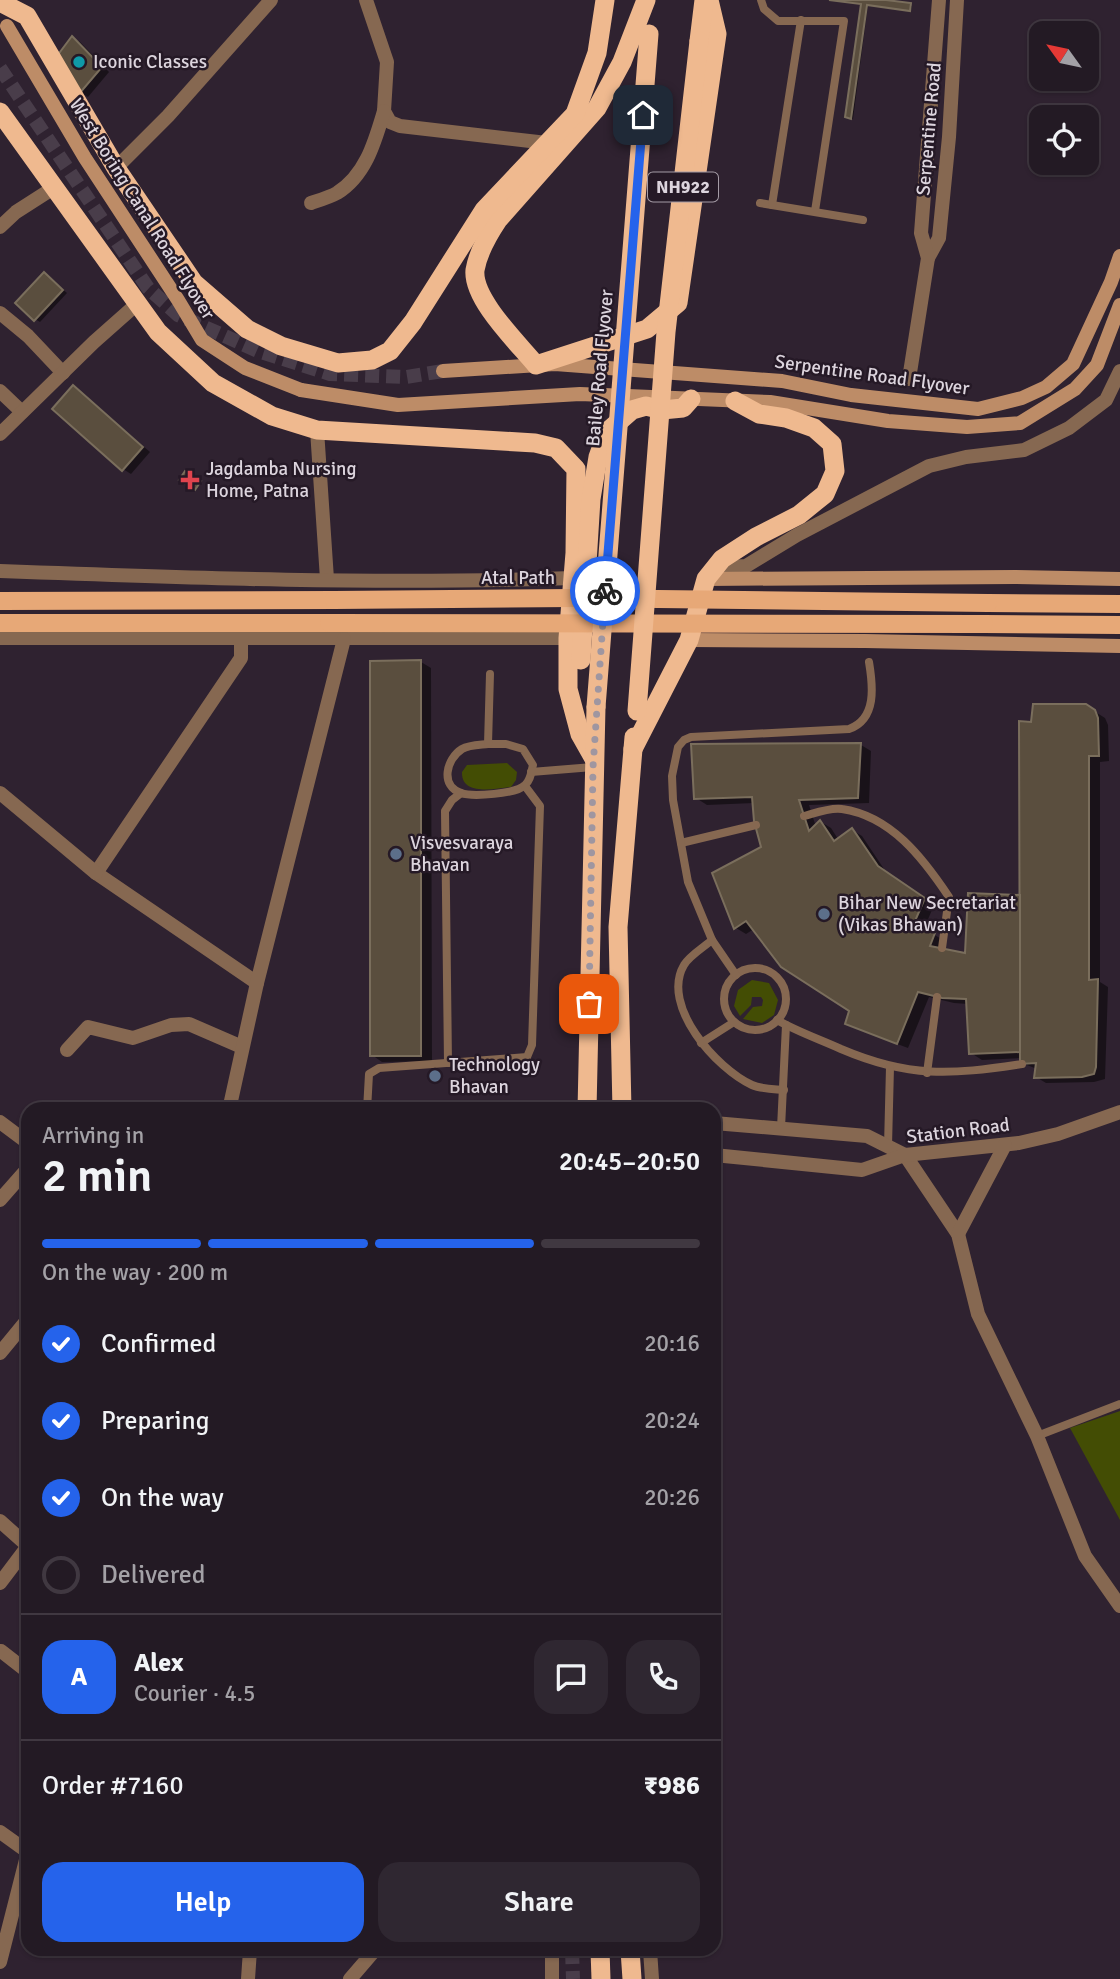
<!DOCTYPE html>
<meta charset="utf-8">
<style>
:root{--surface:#231a24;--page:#2f2731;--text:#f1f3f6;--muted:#a3a1a6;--line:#403841;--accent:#2563eb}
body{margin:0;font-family:Signika,sans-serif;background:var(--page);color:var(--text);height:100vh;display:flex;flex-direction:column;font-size:26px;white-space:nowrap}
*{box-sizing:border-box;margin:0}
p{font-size:23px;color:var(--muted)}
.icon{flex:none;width:38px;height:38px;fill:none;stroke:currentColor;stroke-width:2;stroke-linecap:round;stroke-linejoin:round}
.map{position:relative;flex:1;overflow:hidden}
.side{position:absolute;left:21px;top:1102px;width:700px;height:854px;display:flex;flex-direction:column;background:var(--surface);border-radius:21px;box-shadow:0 2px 5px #0004,0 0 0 2px var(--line)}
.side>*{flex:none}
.needle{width:46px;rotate:303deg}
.fabs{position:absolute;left:1029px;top:21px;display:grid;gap:14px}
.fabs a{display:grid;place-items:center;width:70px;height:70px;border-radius:14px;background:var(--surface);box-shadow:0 2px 5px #0004,0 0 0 2px var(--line);font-size:35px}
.pin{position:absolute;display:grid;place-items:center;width:60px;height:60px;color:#fff;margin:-30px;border-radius:14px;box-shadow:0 4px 10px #0006}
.courier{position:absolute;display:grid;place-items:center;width:70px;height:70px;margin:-35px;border:5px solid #2563eb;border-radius:50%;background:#fff;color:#222;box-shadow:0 2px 9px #0007}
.summary em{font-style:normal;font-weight:600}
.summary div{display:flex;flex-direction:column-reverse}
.summary{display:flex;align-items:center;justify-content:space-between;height:119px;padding:0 21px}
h1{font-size:46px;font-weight:600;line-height:52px}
.bar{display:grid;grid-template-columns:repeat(4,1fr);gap:10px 7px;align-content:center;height:84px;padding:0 21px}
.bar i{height:9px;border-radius:5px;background:var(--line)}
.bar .current{background:var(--accent)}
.bar p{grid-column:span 4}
.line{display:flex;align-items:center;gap:18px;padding:0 21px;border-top:2px solid var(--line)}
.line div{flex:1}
.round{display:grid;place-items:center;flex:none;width:74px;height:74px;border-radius:21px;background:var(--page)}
ol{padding:0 21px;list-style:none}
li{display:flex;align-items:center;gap:21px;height:77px}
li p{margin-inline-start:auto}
li .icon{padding:7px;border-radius:50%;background:var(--accent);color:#fff;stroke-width:4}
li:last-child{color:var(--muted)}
li i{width:38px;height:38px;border:4px solid var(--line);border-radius:50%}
.cta{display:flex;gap:14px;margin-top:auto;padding:14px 21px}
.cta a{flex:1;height:80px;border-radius:21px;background:var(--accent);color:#fff;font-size:28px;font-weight:600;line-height:80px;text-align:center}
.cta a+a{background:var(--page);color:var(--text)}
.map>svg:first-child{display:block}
.green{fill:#434d04}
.shadow{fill:#0007}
.building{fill:#5a4e3e;stroke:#7a6e5c;stroke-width:2}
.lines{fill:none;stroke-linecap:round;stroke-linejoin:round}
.tertiary-tunnel{stroke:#493d4a;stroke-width:14;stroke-dasharray:14 7;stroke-linecap:butt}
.secondary-tunnel{stroke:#493d4a;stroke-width:14;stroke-dasharray:14 7;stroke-linecap:butt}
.service{stroke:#866851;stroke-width:8}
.minor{stroke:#866851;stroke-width:14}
.tertiary{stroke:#866851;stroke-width:14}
.secondary{stroke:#bd8c67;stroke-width:14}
.primary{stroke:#e7a877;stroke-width:18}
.trunk{stroke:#efb98f;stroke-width:19}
.secondary-bridge{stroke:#bd8c67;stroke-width:14}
.primary-bridge{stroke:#e7a877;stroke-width:18}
.trunk-bridge{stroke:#efb98f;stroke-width:19}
.done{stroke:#9f96a0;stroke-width:7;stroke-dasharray:0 12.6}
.route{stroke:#2563eb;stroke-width:9}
.culture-dot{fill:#0f9aa8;stroke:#251926;stroke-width:2.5}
.health-dot{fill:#e0444e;stroke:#251926;stroke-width:2.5}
.service-dot{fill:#5c6f8a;stroke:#251926;stroke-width:2.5}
.labels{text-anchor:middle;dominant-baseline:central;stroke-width:5;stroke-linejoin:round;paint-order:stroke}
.shield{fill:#251926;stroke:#a59ca6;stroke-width:2}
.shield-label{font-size:18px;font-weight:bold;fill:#dcd4dd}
.poi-label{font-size:19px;fill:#dcd4dd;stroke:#251926;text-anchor:start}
.street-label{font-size:19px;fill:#dcd4dd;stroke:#251926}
</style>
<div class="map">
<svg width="1120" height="1979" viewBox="0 0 1120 1979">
<rect width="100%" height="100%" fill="#2f2230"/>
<!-- green -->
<g class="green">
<path d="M507,763L517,772L516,780L511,787C494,789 461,796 462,772L467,765Z"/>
<polygon points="752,980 769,983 778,1000 774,1015 762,1023 743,1019 753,1007 762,1006 763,1000 761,997 752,997 751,1005 740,1016 734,1006 738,990"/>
<polygon points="1120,1411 1120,1520 1070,1428"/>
</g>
<!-- shadow -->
<g class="shadow">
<polygon points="833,0 872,0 912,6 911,10 868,5 853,119 847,116 862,4"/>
<polygon points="73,38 80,42 109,72 88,97 81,93"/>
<polygon points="45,274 67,293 40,322 35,319"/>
<polygon points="74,387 150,452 131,474 123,469"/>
<polygon points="421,662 431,668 432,1061 382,1062 372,1055"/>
<polygon points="1086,706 1105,718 1108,725 1109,761 1100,762 1100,982 1108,987 1105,1079 1094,1082 1046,1083 1036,1077 1037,1069 1022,1063 1022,1058 982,1060 971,1053 968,1004 954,1003 929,997 908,1048 857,1029 847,1023 851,1010 754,929 746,934 736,928 763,847 754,803 707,805 696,798 861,745 871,751 869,803 809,805 816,827 821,822 831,828 838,839 852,830 862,836 888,875 934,905 924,929 945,941 941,950 966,956 1021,897 1032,723"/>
</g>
<!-- building -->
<g class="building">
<polygon points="829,0 886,0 911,3 910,11 867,5 851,119 845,117 861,4"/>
<polygon points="72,36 102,67 79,94 57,56"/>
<polygon points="44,272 63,290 34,321 15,303"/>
<polygon points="73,385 143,447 122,471 52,409"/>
<polygon points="185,471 201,481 195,490 179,480"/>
<polygon points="421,660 421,1056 370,1056 370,661"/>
<polygon points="1033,704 1086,704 1095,710 1098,718 1099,756 1089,756 1089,980 1098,979 1096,1067 1094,1074 1082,1077 1034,1078 1036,1063 1020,1064 1019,721 1031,722"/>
<polygon points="861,743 858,798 799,800 809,831 820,820 834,841 852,828 878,866 925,898 915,921 935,933 930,946 965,953 968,893 1020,895 1020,1052 969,1054 966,999 942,998 918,992 897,1044 845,1024 849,1011 781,967 746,921 734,929 712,873 761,847 754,821 752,797 694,799 691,744"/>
</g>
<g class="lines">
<!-- tertiary-tunnel -->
<polyline class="tertiary-tunnel" points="572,1950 573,1979"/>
<!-- secondary-tunnel -->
<polyline class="secondary-tunnel" points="0,68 148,288 178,315 258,351 330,374 406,377 443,371"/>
<!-- service -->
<g class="service">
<polyline points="761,0 764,9 778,21 844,21 815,211"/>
<polyline points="760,203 863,220"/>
<polyline points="772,205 801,20"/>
<path d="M488,744H506L523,749L533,765C531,772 531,780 525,785C517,794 472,797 461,793C440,786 446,759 462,749C469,745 480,745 488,744Z"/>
<polyline points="488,744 490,674"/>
<polyline points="531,772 593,767"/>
<path d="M804,816C815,813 831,807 842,809C891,816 923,858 949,897L942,948"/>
<polyline points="681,843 756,825"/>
<path d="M712,940C704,947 689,956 684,965C660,1006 717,1069 752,1085C761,1089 774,1089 784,1090"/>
<circle cx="755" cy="999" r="31"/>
<path d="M736,975L712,940L688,882L673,800L672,776L678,747L684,740L691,737L849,729C877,719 873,686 869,662"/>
<path d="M777,1020C798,1032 819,1039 841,1049C909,1078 950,1075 1022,1064"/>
<polyline points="701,1043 734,1022"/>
<polyline points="448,1063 445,811 452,800 461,793"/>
<polyline points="927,1073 937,997"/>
<polyline points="367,1110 369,1074 379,1068 527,1057 532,1045 540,806 525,786"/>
<polyline points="781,1128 786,1025"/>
<polyline points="888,1146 890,1067"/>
<polyline points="1037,1436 1120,1404"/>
</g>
<!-- minor -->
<g class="minor">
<polyline points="366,0 387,62 384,111 390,122 400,126 547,143"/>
<polyline points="116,168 168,116 271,0"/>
<path d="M311,203C320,200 330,197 337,193C366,175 375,141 384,111"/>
<polyline points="0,227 16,212 55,187"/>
<polyline points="0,313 28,336 63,373"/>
<polyline points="0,391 22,412"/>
<polyline points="317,430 327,579"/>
<polyline points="0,434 94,342 138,303"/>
<polyline points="241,640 241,658 96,873 257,983"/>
<polyline points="0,793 96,873"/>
<polyline points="67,1050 88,1027 133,1038 171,1025 189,1024 242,1047"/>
<polyline points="0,1122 28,1143"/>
<polyline points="0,1200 28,1168"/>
<polyline points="0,1353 28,1319"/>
<polyline points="0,1521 28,1546"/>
<polyline points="0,1583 28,1546"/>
<polyline points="1,1651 28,1672"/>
<polyline points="0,1832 28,1852"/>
<polyline points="248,1979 250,1950"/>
<polyline points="350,1979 375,1950"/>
</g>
<!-- tertiary -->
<g class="tertiary">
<polyline points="928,258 939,238 949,137 957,0"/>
<polyline points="909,379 928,258 921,233 939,0"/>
<polyline points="714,568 746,566 797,535 929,466 966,457 1024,450 1069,428 1106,400 1120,371"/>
<path d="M0,571C190,578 382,585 572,578"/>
<polyline points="0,638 568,638"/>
<polyline points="229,1110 257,983 344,639"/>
<polyline points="714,1123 867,1136 905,1155 958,1234 978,1314 1037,1436 1085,1556 1120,1606"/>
<polyline points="714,1155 862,1170 905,1155 1019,1143 1058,1134 1120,1112"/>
<polyline points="958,1234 1005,1145"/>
<polyline points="552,1950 552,1979"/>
<polyline points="650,1950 652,1979"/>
<polyline points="0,1962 28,1852"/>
</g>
<!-- secondary -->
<g class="secondary">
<polyline points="443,371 555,364 782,381 851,395 978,409 1022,398 1046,387 1073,364 1111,282 1120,256"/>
<polyline points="301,390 398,405 580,394 770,402 888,421 967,427 1020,423 1075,389 1097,365 1120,305"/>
<polyline points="706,579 1014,577 1120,579"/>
<polyline points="689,640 865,641 1120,646"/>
</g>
<!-- primary -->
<g class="primary">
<polyline points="0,601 334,600"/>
<polyline points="988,603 1120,604"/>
<polyline points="0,623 329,623"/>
<polyline points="984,624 1120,625"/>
</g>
<!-- trunk -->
<g class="trunk">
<path d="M646,0L622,62L597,108L498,220C488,235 478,252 475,270C472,299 518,343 536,365L647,329L678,303L717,34L709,0"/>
<polyline points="0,2 27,16 116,168 194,283 247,329 281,346 338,363 372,360 390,351 413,322 484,210 575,114 597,53 605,0"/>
<polyline points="699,41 704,0"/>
<polyline points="0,112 158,332 213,383 272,416 317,430 535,443 556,448 576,469 575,553 568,638 568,689 580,734 593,757"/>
<polyline points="581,660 591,499 598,457 607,432 632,410 646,406 662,410 683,408 691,399"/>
<polyline points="633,749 689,640 706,579 722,559 756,537 799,515 825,494 835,471 832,444 814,428 786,418 759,414 735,401"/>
<polyline points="587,1110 596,707"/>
<polyline points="622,1110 618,927 634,737"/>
<polyline points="600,1950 601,1979"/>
<polyline points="630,1950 632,1979"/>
</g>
<!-- secondary-bridge -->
<polyline class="secondary-bridge" points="7,26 85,158 178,300 202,340 245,368 301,390"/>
<!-- primary-bridge -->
<g class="primary-bridge">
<polyline points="334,600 574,598 988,603"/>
<polyline points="329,623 984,624"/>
</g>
<!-- trunk-bridge -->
<g class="trunk-bridge">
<polyline points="596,707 649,34"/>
<polyline points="637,711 666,332 699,41"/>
</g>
</g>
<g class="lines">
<!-- done -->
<polyline class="done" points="589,1004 593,767 605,591"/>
<!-- route -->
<polyline class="route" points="605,591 643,115"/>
</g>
<!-- markers -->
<circle class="culture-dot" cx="79" cy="62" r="7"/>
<path class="health-dot" d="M186.5 469.5h7v7h7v7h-7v7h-7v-7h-7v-7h7z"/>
<g class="service-dot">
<circle cx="396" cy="854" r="7"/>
<circle cx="824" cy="914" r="7"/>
<circle cx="435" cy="1076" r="7"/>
</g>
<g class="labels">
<!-- shield labels -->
<rect class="shield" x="648" y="172.5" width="70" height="29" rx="5"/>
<g class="shield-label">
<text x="683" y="187">NH922</text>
</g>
<!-- poi labels -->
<g class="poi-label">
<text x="93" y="62">Iconic Classes</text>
<text x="206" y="469">Jagdamba Nursing<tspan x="206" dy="22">Home, Patna</tspan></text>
<text x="410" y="843">Visvesvaraya<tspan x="410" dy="22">Bhavan</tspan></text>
<text x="838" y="903">Bihar New Secretariat<tspan x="838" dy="22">(Vikas Bhawan)</tspan></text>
<text x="449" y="1065">Technology<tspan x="449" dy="22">Bhavan</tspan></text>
</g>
<!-- street labels -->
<g class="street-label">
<text transform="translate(929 129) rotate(-85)">Serpentine Road</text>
<text transform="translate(142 209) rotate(58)">West Boring Canal Road Flyover</text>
<text transform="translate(600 368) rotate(-85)">Bailey Road Flyover</text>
<text transform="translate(872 375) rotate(8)">Serpentine Road Flyover</text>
<text x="518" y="578">Atal Path</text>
<text transform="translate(958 1131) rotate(-7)">Station Road</text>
</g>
</g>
</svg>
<div class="fabs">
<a><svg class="needle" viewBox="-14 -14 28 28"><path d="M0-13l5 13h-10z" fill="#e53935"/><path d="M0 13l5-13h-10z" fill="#a3a1a6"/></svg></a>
<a><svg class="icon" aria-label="locate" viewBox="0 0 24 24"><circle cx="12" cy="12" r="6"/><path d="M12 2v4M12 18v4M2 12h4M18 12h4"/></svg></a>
</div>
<div class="pin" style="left:589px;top:1004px;background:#ea580c"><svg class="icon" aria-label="bag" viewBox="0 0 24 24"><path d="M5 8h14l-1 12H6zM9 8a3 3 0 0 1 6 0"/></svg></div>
<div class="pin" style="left:643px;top:115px;background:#1f2937"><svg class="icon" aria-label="home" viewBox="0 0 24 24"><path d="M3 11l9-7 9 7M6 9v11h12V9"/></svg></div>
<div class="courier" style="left:605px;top:591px"><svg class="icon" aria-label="bike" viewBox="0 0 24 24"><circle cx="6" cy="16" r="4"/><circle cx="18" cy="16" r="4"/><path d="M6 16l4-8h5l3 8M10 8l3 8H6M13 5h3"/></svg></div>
<section class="side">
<div class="summary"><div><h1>2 min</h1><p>Arriving in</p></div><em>20:45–20:50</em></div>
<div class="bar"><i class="current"></i><i class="current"></i><i class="current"></i><i></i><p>On the way · 200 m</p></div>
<ol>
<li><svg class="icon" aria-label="check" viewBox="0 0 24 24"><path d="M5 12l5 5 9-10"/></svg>Confirmed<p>20:16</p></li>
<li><svg class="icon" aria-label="check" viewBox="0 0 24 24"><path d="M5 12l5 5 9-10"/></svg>Preparing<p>20:24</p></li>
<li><svg class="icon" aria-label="check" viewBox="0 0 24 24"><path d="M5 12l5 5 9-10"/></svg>On the way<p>20:26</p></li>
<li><i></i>Delivered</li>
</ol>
<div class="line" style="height:126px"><b class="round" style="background:var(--accent);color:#fff">A</b><div><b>Alex</b><p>Courier · 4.5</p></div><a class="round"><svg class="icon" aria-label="chat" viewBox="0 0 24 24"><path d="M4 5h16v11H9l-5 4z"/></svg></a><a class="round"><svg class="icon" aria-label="phone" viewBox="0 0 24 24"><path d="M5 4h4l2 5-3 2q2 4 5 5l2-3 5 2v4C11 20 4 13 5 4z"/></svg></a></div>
<div class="line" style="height:91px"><div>Order #7160</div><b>₹986</b></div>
<div class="cta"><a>Help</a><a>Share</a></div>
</section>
</div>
